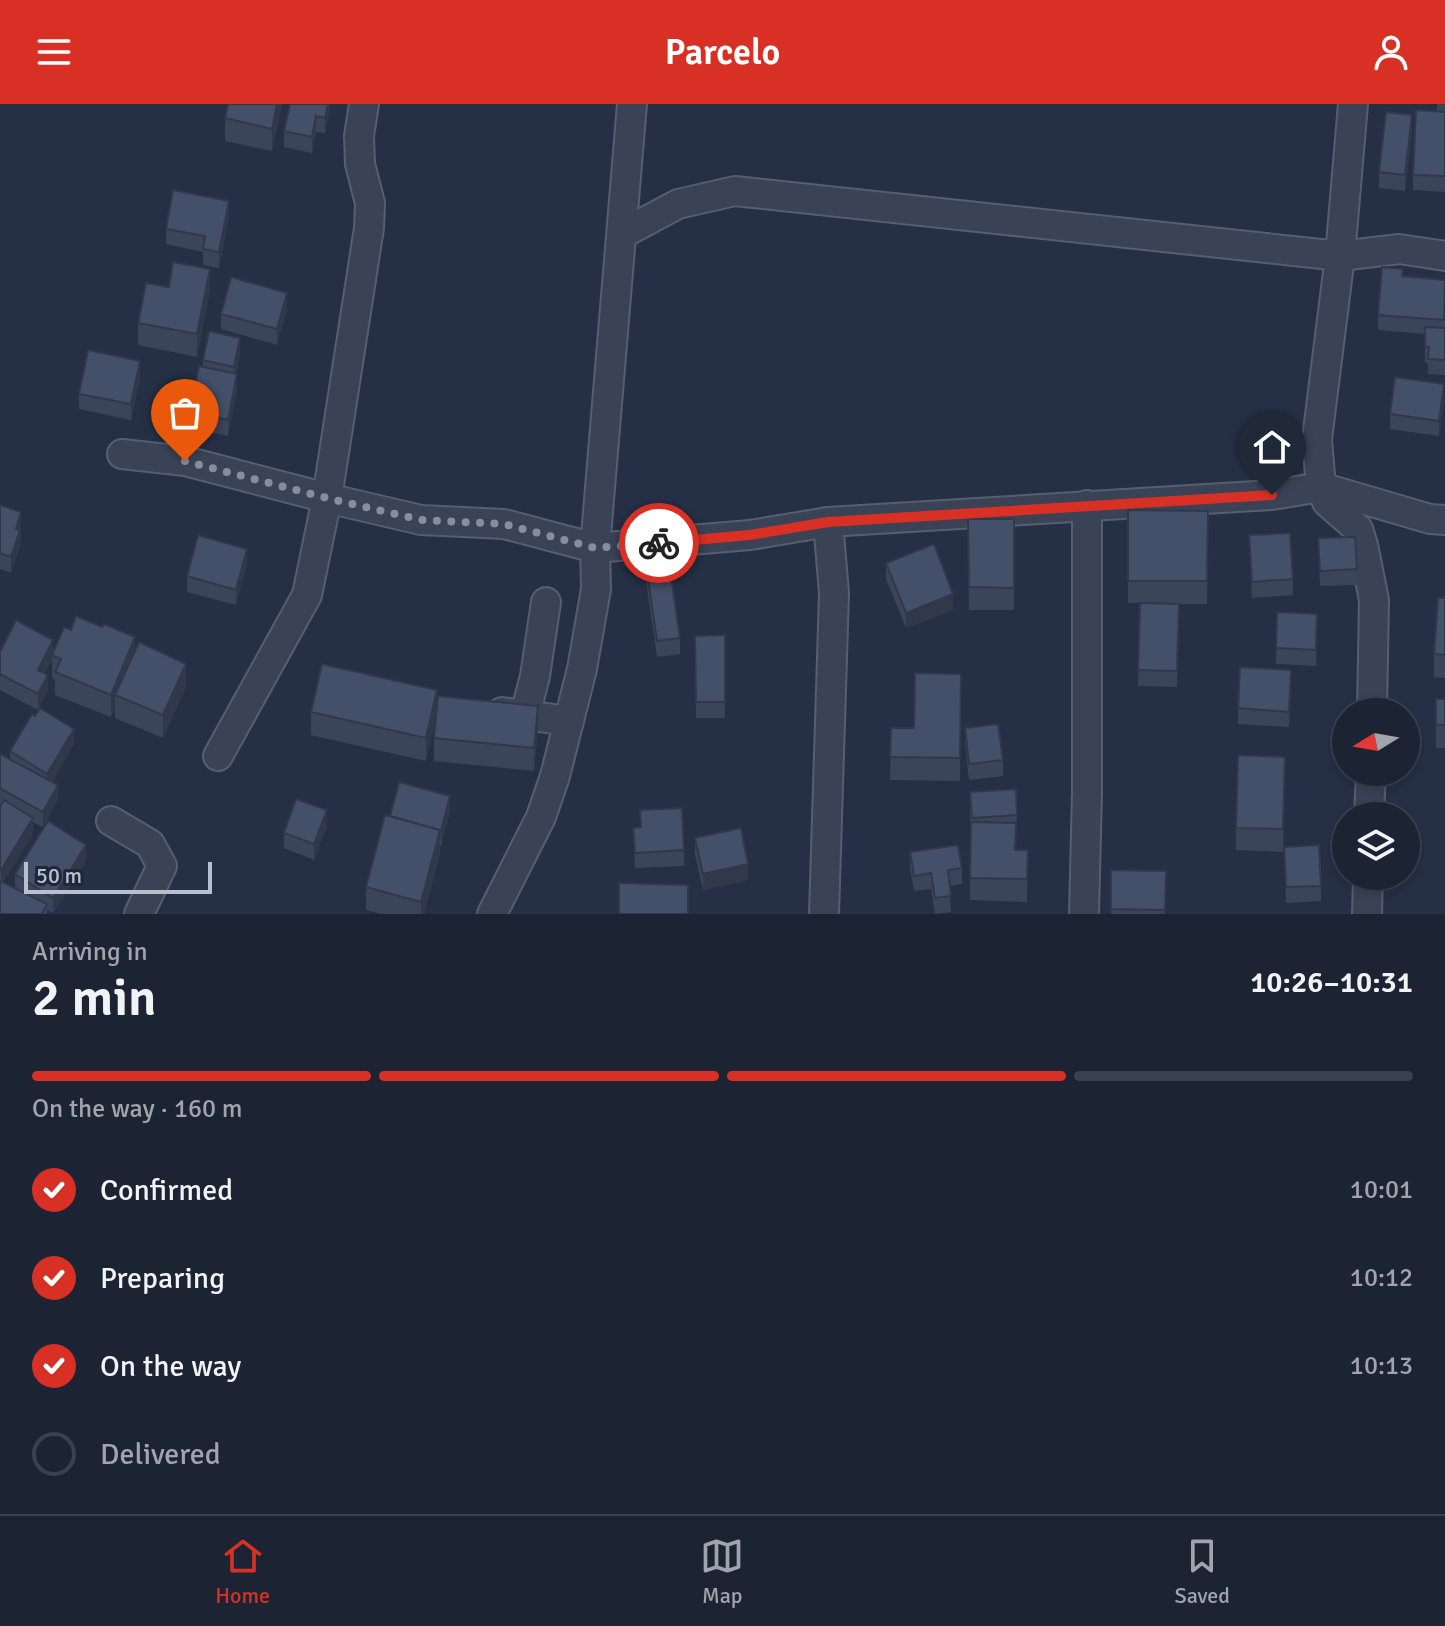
<!DOCTYPE html>
<meta charset="utf-8">
<style>
:root{--surface:#1c2434;--page:#252c3c;--text:#f1f3f6;--muted:#a0a4ac;--line:#3a414f;--accent:#d93025}
body{margin:0;font-family:Signika,sans-serif;background:var(--page);color:var(--text);height:100vh;display:flex;flex-direction:column;font-size:30px;white-space:nowrap}
*{box-sizing:border-box;margin:0}
p{font-size:26px;color:var(--muted)}
.icon{flex:none;width:44px;height:44px;fill:none;stroke:currentColor;stroke-width:2;stroke-linecap:round;stroke-linejoin:round}
.map{position:relative;height:810px;overflow:hidden}
.side{display:flex;flex-direction:column;background:var(--surface);flex:1}
.side>*{flex:none}
.needle{width:52px;rotate:259deg}
.controls{position:absolute;left:1332px;top:594px;display:grid;gap:16px}
.controls a{display:grid;place-items:center;width:88px;height:88px;border-radius:50%;background:var(--surface);box-shadow:0 4px 12px #0003,0 0 0 2px var(--line);font-size:40px}
.scale{position:absolute;left:24px;bottom:20px;width:188px;box-sizing:border-box;padding-left:8px;border:4px solid #b8bfcf;border-top:0;font-size:22px;line-height:28px;white-space:nowrap;color:#b8bfcf;-webkit-text-stroke:6px #1f283b;paint-order:stroke}
.pin{position:absolute;display:grid;place-items:center;width:68px;height:68px;color:#fff;margin:-82px -34px;border-radius:50% 50% 50% 0;rotate:-45deg;box-shadow:0 0 8px #0007}
.pin .icon{rotate:45deg}
.courier{position:absolute;display:grid;place-items:center;width:80px;height:80px;margin:-40px;border:6px solid #d93025;border-radius:50%;background:#fff;color:#222;box-shadow:0 2px 10px #0007}
.head em{font-style:normal;font-weight:600}
.head div{display:flex;flex-direction:column-reverse}
.head{display:flex;align-items:center;justify-content:space-between;height:136px;padding:0 32px}
h1{font-size:52px;font-weight:600;line-height:60px}
.bar{display:grid;grid-template-columns:repeat(4,1fr);gap:12px 8px;align-content:center;height:96px;padding:0 32px}
.bar i{height:10px;border-radius:6px;background:var(--line)}
.bar .selected{background:var(--accent)}
.bar p{grid-column:span 4}
ol{padding:0 32px;list-style:none}
li{display:flex;align-items:center;gap:24px;height:88px}
li p{margin-inline-start:auto}
li .icon{padding:8px;border-radius:50%;background:var(--accent);color:#fff;stroke-width:4}
li:last-child{color:var(--muted)}
li i{width:44px;height:44px;border:4px solid var(--line);border-radius:50%}
header{display:flex;justify-content:space-between;align-items:center;height:104px;padding:0 32px;background:var(--accent);color:#fff;font-size:36px;font-weight:600}
.tab-bar{display:flex;justify-content:space-around;align-items:center;height:112px;border-top:2px solid var(--line);background:var(--surface);font-size:22px;color:var(--muted)}
.tab-bar a{display:grid;justify-items:center;gap:4px}
.tab-bar .selected{color:var(--accent)}
.map>svg:first-child{display:block}
.lines{fill:none;stroke-linecap:round;stroke-linejoin:round}
.minor-casing{stroke:#565e70;stroke-width:32}
.minor{stroke:#3a4356;stroke-width:28}
.wall{fill:#3a455a}
.shaded-wall{fill:#30384a}
.building{fill:#445069;stroke:#30384a;stroke-width:2}
.done{stroke:#858d9f;stroke-width:8;stroke-dasharray:0 14.4}
.route{stroke:#d93025;stroke-width:10}
</style>
<header><svg class="icon" aria-label="menu" viewBox="0 0 24 24"><path d="M4 6h16M4 12h16M4 18h16"/></svg>Parcelo<svg class="icon" aria-label="person" viewBox="0 0 24 24"><circle cx="12" cy="8" r="4"/><path d="M4 21q1-7 8-7t8 7"/></svg></header>
<div class="map">
<svg width="1445" height="810" viewBox="0 0 1445 810">
<rect width="100%" height="100%" fill="#253046"/>
<g class="lines">
<!-- minor casing -->
<g class="minor-casing">
<g id="minor">
<polyline points="1353,0 1340,152 1317,335 1321,383 1327,398 1358,425 1363,441 1374,496 1372,608"/>
<polyline points="622,130 678,100 735,87 1340,152 1399,145 1445,152"/>
<polyline points="122,350 185,357 327,394 421,416 504,420 595,444 750,431 828,418 1272,391 1321,383 1430,415 1445,416"/>
<polyline points="502,608 569,617"/>
<polyline points="525,611 535,572 546,498"/>
<polyline points="218,652 307,491 327,394 369,124 370,99 360,60 359,32 364,0"/>
<polyline points="1369,712 1371,668"/>
<polyline points="111,717 150,740 162,762 139,810"/>
<polyline points="492,810 541,713 555,672 582,565 596,485 595,444 632,0"/>
<polyline points="824,810 834,489 828,418"/>
<polyline points="1084,810 1087,688 1087,401"/>
<polyline points="1367,810 1368,772"/>
</g>
</g>
<!-- minor -->
<use href="#minor" class="minor"/>
</g>
<!-- wall -->
<g class="wall">
<polygon points="228,0 282,0 272,47 225,37 225,14"/>
<polygon points="330,0 325,29 316,28 312,49 284,43 284,27"/>
<polygon points="1437,0 1445,0 1445,88 1413,86 1413,71 1437,7"/>
<polygon points="1412,27 1405,87 1379,84 1379,68"/>
<polygon points="229,112 219,164 203,161 203,148 166,140 166,125"/>
<polygon points="1403,172 1445,176 1445,271 1428,270 1428,259 1425,259 1425,230 1378,226 1378,211"/>
<polygon points="169,183 210,187 197,253 138,241 138,219"/>
<polygon points="287,205 277,241 221,225 221,210"/>
<polygon points="240,250 236,270 237,286 228,332 201,326 201,315 192,313 192,297 203,263 203,256"/>
<polygon points="140,273 131,316 79,305 79,290"/>
<polygon points="1444,296 1439,332 1390,325 1390,310"/>
<polygon points="0,401 21,423 20,442 11,469 0,465"/>
<polygon points="1128,406 1208,407 1207,500 1156,500 1179,516 1177,583 1138,582 1140,499 1128,499"/>
<polygon points="968,415 1014,415 1014,506 969,506"/>
<polygon points="1249,431 1293,475 1293,491 1252,494"/>
<polygon points="1355,433 1357,481 1320,482 1318,434"/>
<polygon points="645,454 680,534 680,550 657,553 645,470"/>
<polygon points="886,459 953,506 906,524 886,475"/>
<polygon points="247,460 236,501 187,488 187,472"/>
<polygon points="1445,494 1445,574 1434,573 1434,550"/>
<polygon points="1277,508 1317,510 1316,562 1276,560"/>
<polygon points="725,531 725,614 696,614 695,532"/>
<polygon points="0,548 135,548 186,583 163,634 115,614 115,604 111,613 55,591 55,576 52,574 52,555 45,569 48,586 38,606 0,586"/>
<polygon points="961,570 960,677 890,676 891,624 914,624"/>
<polygon points="1291,582 1289,623 1238,620 1238,604"/>
<rect x="1436" y="595" width="9" height="49"/>
<polygon points="437,606 538,625 534,667 434,657 434,634 436,612 426,657 311,631 311,608"/>
<polygon points="965,624 1003,656 1003,672 969,676 965,640"/>
<polygon points="74,640 52,678 58,696 43,723 33,718 33,730 3,778 15,784 15,770 86,757 53,809 47,806 47,810 0,810 0,703 1,701 0,700 0,650 10,655 10,647"/>
<polygon points="1285,676 1283,748 1236,746 1236,724"/>
<polygon points="970,688 1017,711 1016,746 1028,746 1027,798 970,796"/>
<polygon points="640,706 684,746 684,762 635,764 633,724 641,723"/>
<polygon points="450,707 441,742 440,742 440,749 424,810 381,810 366,806 366,783"/>
<polygon points="327,722 314,756 284,744 284,729"/>
<polygon points="695,734 748,776 703,786 695,750"/>
<polygon points="1284,743 1321,782 1321,797 1286,799"/>
<polygon points="910,748 962,764 962,780 950,782 951,808 935,810 931,785 914,787 910,764"/>
<polygon points="1111,766 1166,767 1165,810 1111,810"/>
</g>
<!-- shaded-wall -->
<g class="shaded-wall">
<polygon points="277,0 282,0 272,47 272,25"/>
<polygon points="328,0 330,0 330,6 325,29 325,14"/>
<polygon points="1412,11 1412,27 1405,87 1405,71"/>
<polygon points="316,12 316,28 312,49 312,33"/>
<polygon points="229,97 229,112 219,164 219,148"/>
<polygon points="210,165 210,187 197,253 197,230"/>
<polygon points="287,189 287,205 277,241 277,225"/>
<polygon points="240,234 240,250 234,279 234,263"/>
<polygon points="140,257 140,273 131,316 131,300"/>
<polygon points="237,270 237,286 228,332 228,316"/>
<polygon points="1444,280 1444,296 1439,332 1439,317"/>
<polygon points="21,408 20,442 11,469 11,453 16,425"/>
<polygon points="247,445 247,460 236,501 236,486"/>
<polygon points="953,490 953,506 906,524 906,509"/>
<polygon points="135,533 135,555 115,591 115,604 111,613 111,591"/>
<polygon points="53,536 53,552 52,551 52,555 38,581 38,566"/>
<polygon points="186,560 186,583 163,634 163,611"/>
<polygon points="48,571 48,586 38,606 38,590"/>
<polygon points="437,586 437,609 426,657 426,634"/>
<polygon points="538,602 538,625 534,667 534,644"/>
<polygon points="74,625 74,640 47,686 47,670"/>
<polygon points="58,681 58,696 43,723 43,708"/>
<polygon points="450,692 450,707 441,742 441,727"/>
<polygon points="327,706 327,722 314,756 314,740"/>
<polygon points="33,714 33,730 1,782 1,766"/>
<polygon points="440,726 440,749 424,810 421,810 421,798"/>
<polygon points="86,741 86,757 53,809 53,794"/>
<polygon points="748,760 748,776 703,786 703,770"/>
</g>
<!-- building -->
<g class="building">
<polygon points="228,0 277,0 272,25 225,14"/>
<polygon points="290,0 328,0 325,14 316,12 312,33 284,27"/>
<polygon points="1416,6 1445,8 1445,72 1413,71"/>
<polygon points="1386,8 1412,11 1405,71 1379,68"/>
<polygon points="173,86 229,97 219,148 203,145 205,132 166,125"/>
<polygon points="173,158 210,165 197,230 138,219 146,179 169,183"/>
<polygon points="1382,163 1403,165 1402,172 1445,176 1444,216 1378,211"/>
<polygon points="231,173 287,189 277,225 221,210"/>
<polygon points="1425,223 1445,224 1445,256 1428,255 1429,243 1425,243"/>
<polygon points="209,227 240,234 234,263 203,256"/>
<polygon points="88,246 140,257 131,300 79,290"/>
<polygon points="199,262 237,270 228,316 201,310 203,300 192,297"/>
<polygon points="1395,273 1444,280 1439,317 1390,310"/>
<polygon points="0,401 21,408 16,425 20,426 11,453 0,449"/>
<polygon points="1128,406 1208,407 1207,477 1128,477"/>
<polygon points="968,415 1014,415 1014,484 969,483"/>
<polygon points="1290,429 1293,475 1252,478 1249,431"/>
<polygon points="198,431 247,445 236,486 187,472"/>
<polygon points="1355,433 1357,465 1320,467 1318,434"/>
<polygon points="934,440 953,490 906,509 886,459"/>
<polygon points="668,451 680,534 657,537 645,454"/>
<polygon points="1438,494 1445,494 1445,551 1434,550"/>
<polygon points="1140,499 1179,500 1177,567 1138,566"/>
<polygon points="1277,508 1317,510 1316,546 1276,544"/>
<polygon points="76,512 102,523 104,520 135,533 111,591 55,568 61,555 52,551 64,523 71,526"/>
<polygon points="16,516 53,536 38,566 48,571 38,590 0,570 0,548"/>
<polygon points="725,531 725,598 696,598 695,532"/>
<polygon points="139,538 186,560 163,611 115,591"/>
<polygon points="322,560 437,586 426,634 311,608"/>
<polygon points="1240,563 1291,566 1289,608 1238,604"/>
<polygon points="915,569 961,570 960,654 890,653 891,624 914,624"/>
<polygon points="438,592 538,602 534,644 434,634"/>
<rect x="1436" y="595" width="9" height="26"/>
<polygon points="40,604 74,625 47,670 10,647 32,610 35,612"/>
<polygon points="998,620 1003,656 969,660 965,624"/>
<polygon points="0,650 58,681 43,708 0,684"/>
<polygon points="1238,651 1285,653 1283,725 1236,724"/>
<polygon points="399,678 450,692 441,727 390,712"/>
<polygon points="1016,685 1017,711 972,714 970,688"/>
<polygon points="296,695 327,706 314,740 284,729"/>
<polygon points="4,696 33,714 1,766 0,765 0,703"/>
<polygon points="682,704 684,746 635,749 633,724 641,723 640,706"/>
<polygon points="385,711 440,726 421,798 366,783"/>
<polygon points="48,717 86,741 53,794 15,770"/>
<polygon points="971,718 1016,719 1015,746 1028,746 1027,775 970,774"/>
<polygon points="741,724 748,760 703,770 695,734"/>
<polygon points="958,741 962,764 948,766 951,792 935,794 931,769 914,772 910,748"/>
<polygon points="1319,741 1321,782 1286,783 1284,743"/>
<polygon points="1111,766 1166,767 1165,806 1111,805"/>
<polygon points="0,777 47,800 42,810 0,810"/>
<polygon points="619,779 688,781 688,810 619,810"/>
</g>
<g class="lines">
<!-- done -->
<polyline class="done" points="185,357 327,394 421,416 504,420 595,444 659,439"/>
<!-- route -->
<polyline class="route" points="659,439 750,431 828,418 1272,391"/>
</g>
</svg>
<div class="controls">
<a><svg class="needle" viewBox="-14 -14 28 28"><path d="M0-13l5 13h-10z" fill="#e53935"/><path d="M0 13l5-13h-10z" fill="#a0a4ac"/></svg></a>
<a><svg class="icon" aria-label="layers" viewBox="0 0 24 24"><path d="M12 4l9 5-9 5-9-5zM3 14l9 5 9-5"/></svg></a>
</div>
<div class="scale">50 m</div>
<div class="pin" style="left:185px;top:357px;background:#ea580c"><svg class="icon" aria-label="bag" viewBox="0 0 24 24"><path d="M5 8h14l-1 12H6zM9 8a3 3 0 0 1 6 0"/></svg></div>
<div class="pin" style="left:1272px;top:391px;background:#1f2937"><svg class="icon" aria-label="home" viewBox="0 0 24 24"><path d="M3 11l9-7 9 7M6 9v11h12V9"/></svg></div>
<div class="courier" style="left:659px;top:439px"><svg class="icon" aria-label="bike" viewBox="0 0 24 24"><circle cx="6" cy="16" r="4"/><circle cx="18" cy="16" r="4"/><path d="M6 16l4-8h5l3 8M10 8l3 8H6M13 5h3"/></svg></div>
</div>
<section class="side">
<div class="head"><div><h1>2 min</h1><p>Arriving in</p></div><em>10:26–10:31</em></div>
<div class="bar"><i class="selected"></i><i class="selected"></i><i class="selected"></i><i></i><p>On the way · 160 m</p></div>
<ol>
<li><svg class="icon" aria-label="check" viewBox="0 0 24 24"><path d="M5 12l5 5 9-10"/></svg>Confirmed<p>10:01</p></li>
<li><svg class="icon" aria-label="check" viewBox="0 0 24 24"><path d="M5 12l5 5 9-10"/></svg>Preparing<p>10:12</p></li>
<li><svg class="icon" aria-label="check" viewBox="0 0 24 24"><path d="M5 12l5 5 9-10"/></svg>On the way<p>10:13</p></li>
<li><i></i>Delivered</li>
</ol>
</section>
<nav class="tab-bar">
<a class="selected"><svg class="icon" aria-label="home" viewBox="0 0 24 24"><path d="M3 11l9-7 9 7M6 9v11h12V9"/></svg>Home</a>
<a><svg class="icon" aria-label="map" viewBox="0 0 24 24"><path d="M3 6l6-2 6 2 6-2v14l-6 2-6-2-6 2zM9 4v14M15 6v14"/></svg>Map</a>
<a><svg class="icon" aria-label="saved" viewBox="0 0 24 24"><path d="M7 4h10v16l-5-4-5 4z"/></svg>Saved</a>
</nav>
